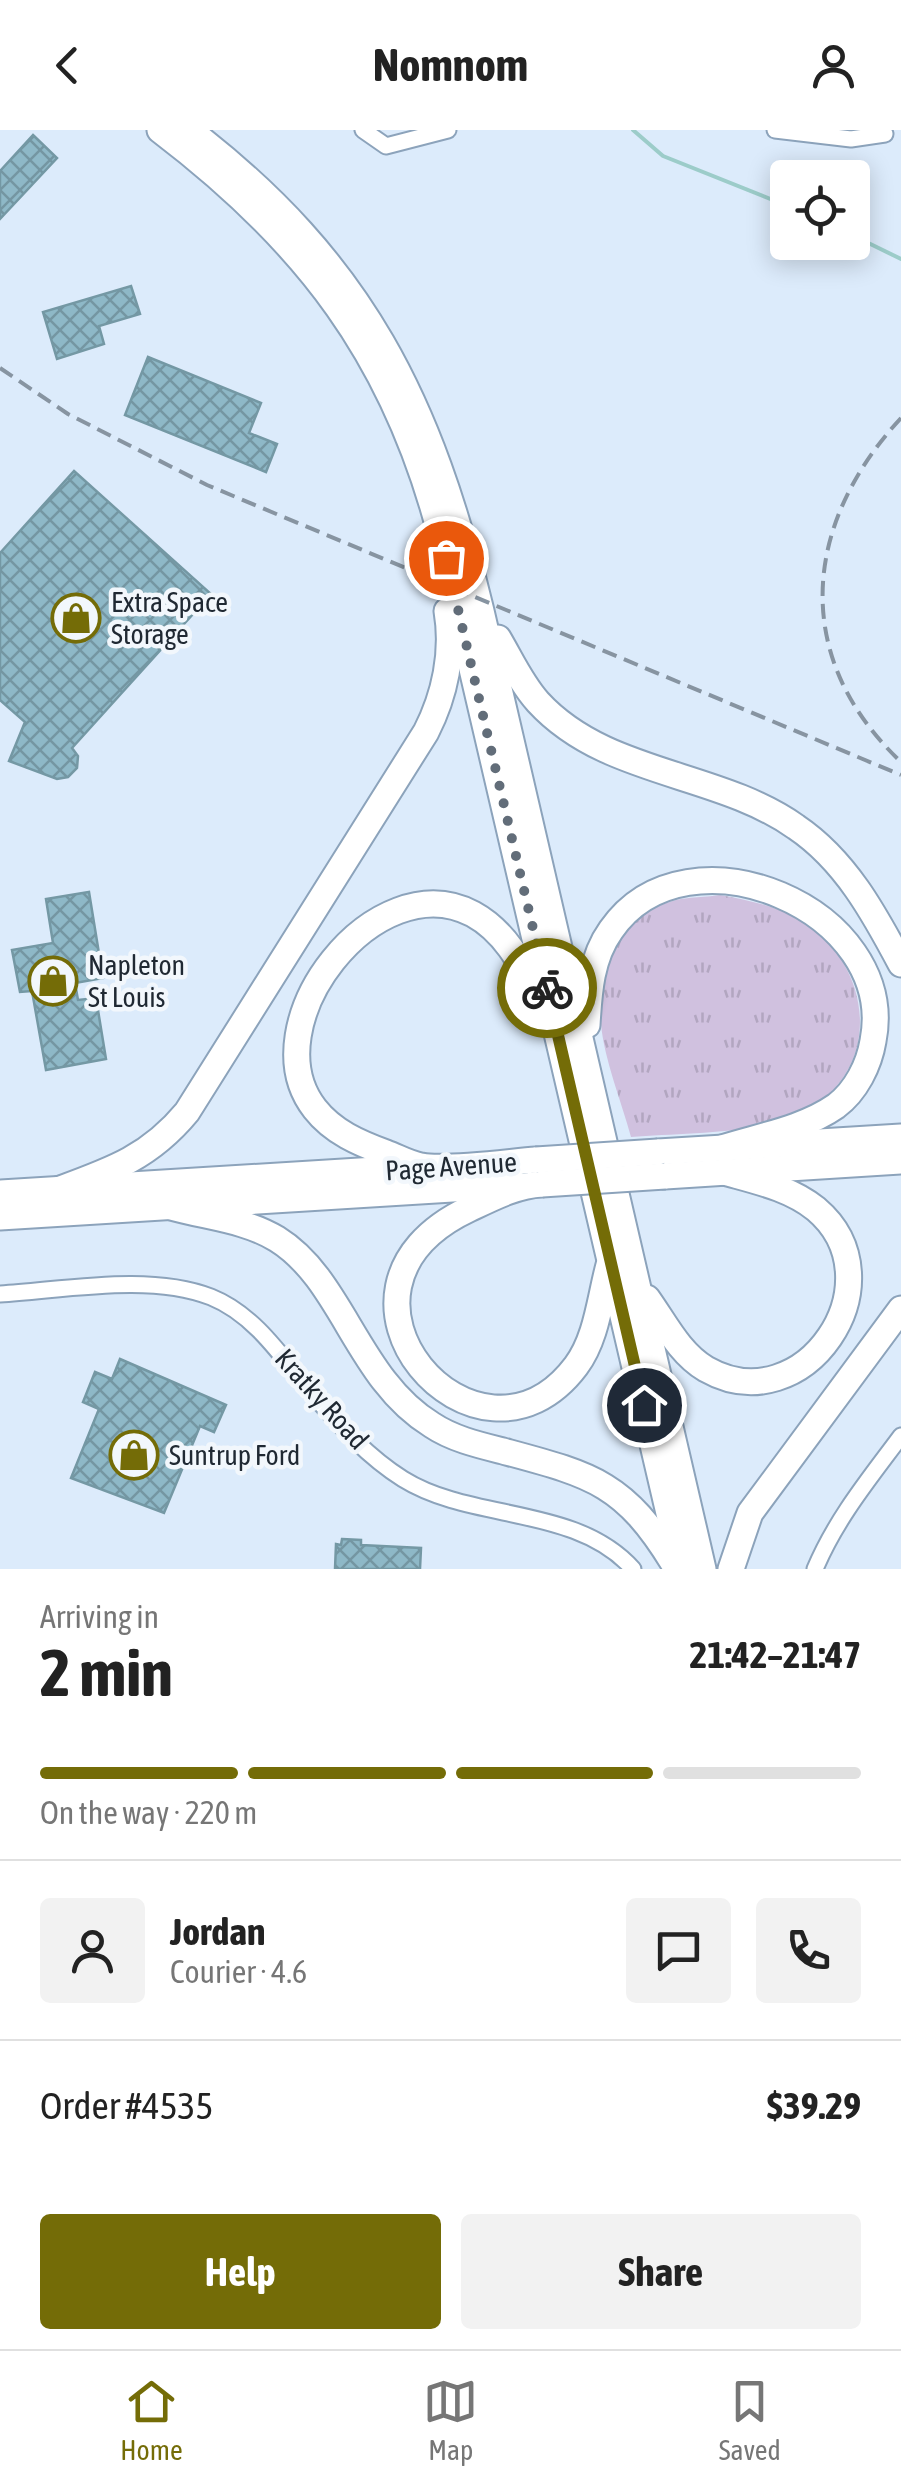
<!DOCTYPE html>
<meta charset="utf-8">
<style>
:root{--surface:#fff;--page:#f2f2f2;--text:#222;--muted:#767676;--line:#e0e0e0;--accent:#746c07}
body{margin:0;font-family:"Asap Condensed",sans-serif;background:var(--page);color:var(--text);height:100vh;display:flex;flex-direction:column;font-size:38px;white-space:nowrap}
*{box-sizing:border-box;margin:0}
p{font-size:32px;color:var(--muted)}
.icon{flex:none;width:55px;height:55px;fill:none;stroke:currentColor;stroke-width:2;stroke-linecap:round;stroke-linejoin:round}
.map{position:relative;height:1439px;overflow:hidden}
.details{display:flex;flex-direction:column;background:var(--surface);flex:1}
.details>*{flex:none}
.tools{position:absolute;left:770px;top:30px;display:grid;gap:20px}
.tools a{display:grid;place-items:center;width:100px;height:100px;border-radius:10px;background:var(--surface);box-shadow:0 5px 25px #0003;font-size:50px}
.pin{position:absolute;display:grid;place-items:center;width:85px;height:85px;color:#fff;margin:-42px;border:5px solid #fff;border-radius:50%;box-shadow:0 2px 10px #0007}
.courier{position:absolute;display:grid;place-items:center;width:100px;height:100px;margin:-50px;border:8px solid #746c07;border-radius:50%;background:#fff;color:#222;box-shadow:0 2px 12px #0007}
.head em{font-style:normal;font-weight:700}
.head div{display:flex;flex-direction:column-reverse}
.head{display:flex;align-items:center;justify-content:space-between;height:170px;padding:0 40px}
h1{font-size:65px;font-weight:700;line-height:75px}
.bar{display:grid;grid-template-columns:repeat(4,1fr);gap:15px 10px;align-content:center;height:120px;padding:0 40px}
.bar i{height:12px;border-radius:8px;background:var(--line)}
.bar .selected{background:var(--accent)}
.bar p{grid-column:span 4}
.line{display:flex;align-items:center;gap:25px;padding:0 40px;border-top:2px solid var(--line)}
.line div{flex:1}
.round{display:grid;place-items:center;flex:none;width:105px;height:105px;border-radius:10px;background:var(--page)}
.cta{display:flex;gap:20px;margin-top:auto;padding:20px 40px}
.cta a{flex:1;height:115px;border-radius:10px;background:var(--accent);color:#fff;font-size:40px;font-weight:700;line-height:115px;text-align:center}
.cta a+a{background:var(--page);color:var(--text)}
header{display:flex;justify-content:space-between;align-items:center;height:130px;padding:0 40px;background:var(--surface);font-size:45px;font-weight:700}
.dock{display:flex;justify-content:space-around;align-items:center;height:140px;border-top:2px solid var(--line);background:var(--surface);font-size:28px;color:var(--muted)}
.dock a{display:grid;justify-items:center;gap:5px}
.dock .selected{color:var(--accent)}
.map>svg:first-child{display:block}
.grass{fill:url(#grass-tufts)}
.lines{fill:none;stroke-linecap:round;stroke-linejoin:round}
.stream{stroke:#9cccc9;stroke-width:4}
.building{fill:url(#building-cross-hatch);stroke:#7498a4;stroke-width:2.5}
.minor-casing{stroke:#8ca3bb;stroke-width:19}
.primary-casing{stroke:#8ca3bb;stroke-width:29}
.trunk-casing{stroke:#8ca3bb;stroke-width:29}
.minor{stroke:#fff;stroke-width:15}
.primary{stroke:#fff;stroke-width:25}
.trunk{stroke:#fff;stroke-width:25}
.rail{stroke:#8794a1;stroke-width:4;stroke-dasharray:15 8;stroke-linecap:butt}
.trunk-bridge-casing{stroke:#8ca3bb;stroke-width:29;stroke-linecap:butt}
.trunk-bridge{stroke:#fff;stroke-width:25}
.done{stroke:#626d79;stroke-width:10;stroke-dasharray:0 18}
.route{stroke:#746c07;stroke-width:12}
.labels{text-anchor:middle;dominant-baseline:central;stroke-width:9;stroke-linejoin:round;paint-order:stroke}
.poi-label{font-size:28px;fill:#202933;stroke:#f2f7fc;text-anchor:start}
.street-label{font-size:28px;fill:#202933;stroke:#f2f7fc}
</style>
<header><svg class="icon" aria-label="back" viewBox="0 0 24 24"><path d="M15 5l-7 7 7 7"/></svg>Nomnom<svg class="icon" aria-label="person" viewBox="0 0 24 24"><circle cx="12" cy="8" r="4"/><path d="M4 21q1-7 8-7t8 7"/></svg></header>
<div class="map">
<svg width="901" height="1439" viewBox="0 0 901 1439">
<defs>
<pattern id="grass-tufts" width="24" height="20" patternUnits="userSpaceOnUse" patternTransform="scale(2.5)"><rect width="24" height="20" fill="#d0c1df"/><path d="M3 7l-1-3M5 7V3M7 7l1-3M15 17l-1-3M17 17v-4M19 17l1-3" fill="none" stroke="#b2a6c0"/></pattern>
<pattern id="building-cross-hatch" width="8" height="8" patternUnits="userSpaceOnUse" patternTransform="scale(2.5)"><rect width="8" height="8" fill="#8eb8c7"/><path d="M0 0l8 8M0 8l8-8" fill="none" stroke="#7496a2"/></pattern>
</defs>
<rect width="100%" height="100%" fill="#dcebfb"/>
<!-- grass -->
<path class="grass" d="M720,765C747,770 777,776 800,790C867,829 885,926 817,974C770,1006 687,1002 631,1007C622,973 604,929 601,894C597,840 623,780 681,769C694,767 707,767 720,765Z"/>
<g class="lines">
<!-- stream -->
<g class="stream">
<polyline points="633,0 663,26 788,76"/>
<polyline points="852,105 901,129"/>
</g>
</g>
<!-- building -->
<g class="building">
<polygon points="33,5 57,28 0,89 0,41"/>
<polygon points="131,156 140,184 99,196 104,214 57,229 43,182"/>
<polygon points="148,227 261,273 249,303 277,314 266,342 125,285"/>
<polygon points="74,341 211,464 72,618 78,626 77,638 68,647 57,649 9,631 25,592 0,570 0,423"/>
<polygon points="89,762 103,848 75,853 78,870 96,868 106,929 46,940 32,861 20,862 12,820 53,813 46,769"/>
<polygon points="120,1229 226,1275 214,1302 200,1296 164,1383 71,1348 99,1279 83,1272 95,1242 112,1249"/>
<polygon points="342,1409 361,1410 361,1415 421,1418 420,1439 335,1439 336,1414 341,1415"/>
</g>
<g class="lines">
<!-- minor casing -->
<g class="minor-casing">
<g id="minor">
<polyline points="363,0 386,16 448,0"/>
<polyline points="775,0 851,9 885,4"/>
<path d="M0,1164C65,1160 150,1143 211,1167C256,1185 284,1230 314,1266C340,1296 368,1327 403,1349C472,1392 576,1375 633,1439"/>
<path d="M815,1439C836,1389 869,1349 901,1306"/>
</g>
</g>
<!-- primary casing -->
<g class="primary-casing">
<g id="primary">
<polyline points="0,1063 424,1037"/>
<polyline points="0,1087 517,1055"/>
</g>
</g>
<!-- trunk casing -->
<g class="trunk-casing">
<g id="trunk">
<path d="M160,0C306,111 395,227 441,406L682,1439"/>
<path d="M189,0C364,134 430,272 481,481L703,1439"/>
<path d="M498,508C511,530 521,553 538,572C606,646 717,641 796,697C845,730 874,783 901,834"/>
<path d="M587,895C589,861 591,828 611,800C687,690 899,780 873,911C869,935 856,961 836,976C803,999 760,1006 722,1018"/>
<polyline points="658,1022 901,1007"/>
<path d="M536,1030C509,1032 444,1041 421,1036C409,1034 397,1027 386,1023C359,1013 333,1002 315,979C249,895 376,732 473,784C506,802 522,835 539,867"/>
<polyline points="665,1046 901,1031"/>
<path d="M542,1054C517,1055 492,1068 469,1079C295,1161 478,1366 576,1236C597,1208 600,1168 609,1135"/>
<path d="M55,1061C110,1041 149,1028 187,982L426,602C445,565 454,522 447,481"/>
<path d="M168,1076C205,1087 244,1089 277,1109C343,1150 357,1249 432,1295C453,1309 479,1315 503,1321C592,1345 624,1352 674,1434"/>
<path d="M647,1168C665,1193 679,1223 706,1239C804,1295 901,1151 816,1079C790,1058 756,1051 724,1042"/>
<polyline points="731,1439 750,1383 901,1179"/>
</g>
</g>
<!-- minor -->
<use href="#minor" class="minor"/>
<!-- primary -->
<use href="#primary" class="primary"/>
<!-- trunk -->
<use href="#trunk" class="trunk"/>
<!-- rail -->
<g class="rail">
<polyline points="0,238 68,284 207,355 901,645"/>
<path d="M901,288C802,395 791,528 901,632"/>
</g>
<!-- trunk-bridge casing -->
<g class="trunk-bridge-casing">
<g id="trunk-bridge">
<polyline points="536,1030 658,1022"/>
<polyline points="542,1054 665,1046"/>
</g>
</g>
<!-- trunk-bridge -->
<use href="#trunk-bridge" class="trunk-bridge"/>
</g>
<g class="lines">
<!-- done -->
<polyline class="done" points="446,428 547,858"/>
<!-- route -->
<polyline class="route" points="547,858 644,1275"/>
</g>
<!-- icons -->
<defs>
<g id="shop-ring" transform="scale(2.5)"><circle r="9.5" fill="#f2f7fc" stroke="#746c07" stroke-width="1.5"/><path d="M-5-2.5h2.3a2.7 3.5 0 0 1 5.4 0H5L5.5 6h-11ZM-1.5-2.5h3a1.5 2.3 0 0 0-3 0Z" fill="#746c07"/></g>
</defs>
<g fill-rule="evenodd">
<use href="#shop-ring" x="76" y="488"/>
<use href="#shop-ring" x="53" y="851"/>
<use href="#shop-ring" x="134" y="1325"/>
</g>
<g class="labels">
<!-- poi labels -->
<g class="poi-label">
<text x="111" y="472">Extra Space<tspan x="111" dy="32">Storage</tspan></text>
<text x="88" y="835">Napleton<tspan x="88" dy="32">St Louis</tspan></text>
<text x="169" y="1325">Suntrup Ford</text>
</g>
<!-- street labels -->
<g class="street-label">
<text transform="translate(451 1036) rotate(-4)">Page Avenue</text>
<text transform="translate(322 1269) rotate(48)">Kratky Road</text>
</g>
</g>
</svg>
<div class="tools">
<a><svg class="icon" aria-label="locate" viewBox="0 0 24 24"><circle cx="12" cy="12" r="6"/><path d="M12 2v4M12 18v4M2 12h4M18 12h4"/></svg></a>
</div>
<div class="pin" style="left:446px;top:428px;background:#ea580c"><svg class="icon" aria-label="bag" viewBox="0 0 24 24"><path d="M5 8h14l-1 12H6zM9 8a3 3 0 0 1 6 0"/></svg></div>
<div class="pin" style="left:644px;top:1275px;background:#1f2937"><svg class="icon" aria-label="home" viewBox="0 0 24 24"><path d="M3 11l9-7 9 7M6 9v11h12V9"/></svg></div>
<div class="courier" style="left:547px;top:858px"><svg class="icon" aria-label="bike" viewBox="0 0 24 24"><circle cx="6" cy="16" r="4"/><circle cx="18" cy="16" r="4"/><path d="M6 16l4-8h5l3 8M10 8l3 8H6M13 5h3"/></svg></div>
</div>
<section class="details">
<div class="head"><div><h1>2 min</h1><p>Arriving in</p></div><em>21:42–21:47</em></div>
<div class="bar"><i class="selected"></i><i class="selected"></i><i class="selected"></i><i></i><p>On the way · 220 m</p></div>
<div class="line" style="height:180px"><a class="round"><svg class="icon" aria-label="person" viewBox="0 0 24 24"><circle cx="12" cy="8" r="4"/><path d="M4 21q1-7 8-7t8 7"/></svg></a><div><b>Jordan</b><p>Courier · 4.6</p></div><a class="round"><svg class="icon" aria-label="chat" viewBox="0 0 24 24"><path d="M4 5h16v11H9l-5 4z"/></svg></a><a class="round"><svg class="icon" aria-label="phone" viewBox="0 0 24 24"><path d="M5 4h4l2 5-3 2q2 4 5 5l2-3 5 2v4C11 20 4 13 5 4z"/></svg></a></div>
<div class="line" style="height:130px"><div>Order #4535</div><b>$39.29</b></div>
<div class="cta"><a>Help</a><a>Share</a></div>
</section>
<nav class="dock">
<a class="selected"><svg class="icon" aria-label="home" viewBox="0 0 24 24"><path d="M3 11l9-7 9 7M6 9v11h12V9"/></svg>Home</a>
<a><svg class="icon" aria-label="map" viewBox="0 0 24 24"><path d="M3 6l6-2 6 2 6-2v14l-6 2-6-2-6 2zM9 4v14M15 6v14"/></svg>Map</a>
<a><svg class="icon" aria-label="saved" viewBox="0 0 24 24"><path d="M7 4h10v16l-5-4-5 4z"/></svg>Saved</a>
</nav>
